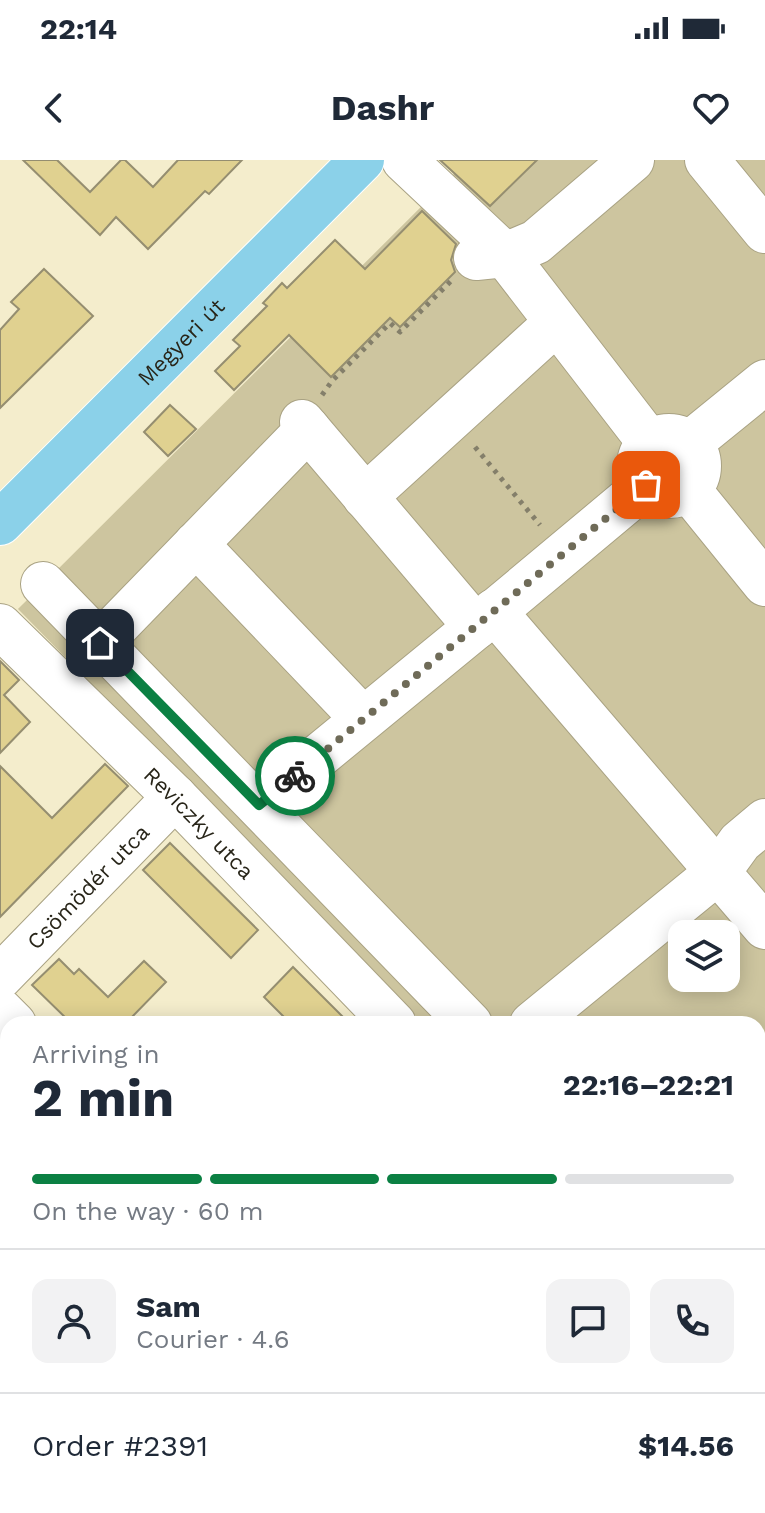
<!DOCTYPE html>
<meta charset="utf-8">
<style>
:root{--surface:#fff;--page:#f2f2f3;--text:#1f2937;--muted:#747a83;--line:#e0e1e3;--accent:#0b8043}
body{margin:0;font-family:"Work Sans",sans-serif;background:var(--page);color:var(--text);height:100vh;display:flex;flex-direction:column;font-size:30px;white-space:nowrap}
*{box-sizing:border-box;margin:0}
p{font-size:26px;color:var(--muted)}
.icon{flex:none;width:44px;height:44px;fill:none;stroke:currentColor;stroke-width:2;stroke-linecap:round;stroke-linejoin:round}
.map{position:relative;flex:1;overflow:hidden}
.sheet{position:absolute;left:0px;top:856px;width:766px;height:498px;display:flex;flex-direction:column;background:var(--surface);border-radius:24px 24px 0 0;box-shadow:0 4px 20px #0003}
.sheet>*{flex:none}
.tools{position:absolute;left:668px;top:760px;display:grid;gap:16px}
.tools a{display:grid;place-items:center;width:72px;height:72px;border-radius:16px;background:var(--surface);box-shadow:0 4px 20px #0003;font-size:40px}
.pin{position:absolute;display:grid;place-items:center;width:68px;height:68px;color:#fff;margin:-34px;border-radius:16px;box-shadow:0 4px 12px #0006}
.courier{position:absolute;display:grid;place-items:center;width:80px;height:80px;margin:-40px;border:6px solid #0b8043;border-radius:50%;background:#fff;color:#222;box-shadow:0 2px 10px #0007}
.head em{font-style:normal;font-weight:700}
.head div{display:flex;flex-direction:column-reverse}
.head{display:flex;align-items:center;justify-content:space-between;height:136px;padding:0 32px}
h1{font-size:52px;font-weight:700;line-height:60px}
.bar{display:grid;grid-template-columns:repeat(4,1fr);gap:12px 8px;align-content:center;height:96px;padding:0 32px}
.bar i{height:10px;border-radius:6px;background:var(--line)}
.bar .active{background:var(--accent)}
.bar p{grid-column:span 4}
.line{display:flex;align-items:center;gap:20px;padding:0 32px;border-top:2px solid var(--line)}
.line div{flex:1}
.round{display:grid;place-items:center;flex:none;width:84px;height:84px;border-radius:16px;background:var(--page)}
.status{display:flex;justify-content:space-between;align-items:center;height:56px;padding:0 40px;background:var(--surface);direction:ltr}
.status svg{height:22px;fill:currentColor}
header{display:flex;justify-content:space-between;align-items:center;height:104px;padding:0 32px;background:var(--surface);font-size:36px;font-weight:700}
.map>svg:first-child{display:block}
.green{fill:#cdc59f;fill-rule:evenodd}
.building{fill:#e0d190;stroke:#958e70;stroke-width:2}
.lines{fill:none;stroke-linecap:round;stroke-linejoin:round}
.minor-casing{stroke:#a9a283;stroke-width:46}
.major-casing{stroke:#fff;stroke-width:46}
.path{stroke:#847f6a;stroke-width:5;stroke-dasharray:4 6;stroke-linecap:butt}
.minor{stroke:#fff;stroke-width:44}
.major{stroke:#8bd1e9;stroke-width:44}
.done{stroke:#6f6b58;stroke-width:8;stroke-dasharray:0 14.4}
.route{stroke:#0b8043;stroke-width:10}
.labels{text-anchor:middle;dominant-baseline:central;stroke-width:8;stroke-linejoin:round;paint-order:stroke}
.street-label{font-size:22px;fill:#282519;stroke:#fff}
</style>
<div class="status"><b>22:14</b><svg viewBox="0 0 49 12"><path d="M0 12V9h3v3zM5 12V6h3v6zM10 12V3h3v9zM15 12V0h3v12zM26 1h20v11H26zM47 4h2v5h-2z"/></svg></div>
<header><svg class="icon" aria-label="back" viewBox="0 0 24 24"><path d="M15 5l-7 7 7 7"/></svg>Dashr<svg class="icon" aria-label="heart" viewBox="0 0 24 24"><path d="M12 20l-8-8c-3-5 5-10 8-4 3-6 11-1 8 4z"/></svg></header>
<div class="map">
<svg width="765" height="1353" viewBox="0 0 765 1353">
<rect width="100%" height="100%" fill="#f4edcc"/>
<!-- green -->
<path class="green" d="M468,0H765V1212L758,1204V864H424L18,449ZM682,774H726V818H682Z"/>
<!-- building -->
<g class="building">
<polygon points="23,0 57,0 90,32 121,0 125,0 153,27 178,0 242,0 209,34 205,31 148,89 116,57 100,75"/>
<polygon points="440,0 537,0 490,46"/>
<polygon points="422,51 456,84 451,100 455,112 400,167 390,158 331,217 289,175 234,230 215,211 240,186 233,180 267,146 263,143 282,123 287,128 335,80 365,109"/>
<polygon points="44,109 93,156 0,248 0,170 19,149 11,142"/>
<polygon points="170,245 196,269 168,296 144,272"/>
<polygon points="0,501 19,520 4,535 30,562 0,593"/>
<polygon points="105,604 128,626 0,757 0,606 52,658"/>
<polygon points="170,683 258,770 231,798 143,710"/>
<polygon points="59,799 74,814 79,809 108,837 144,801 166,822 130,859 135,864 72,864 32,825"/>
<polygon points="293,807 350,864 291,864 264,837"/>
</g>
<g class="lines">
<!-- minor casing -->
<g class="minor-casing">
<g id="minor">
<polyline points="404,0 505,95 650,283"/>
<polyline points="707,0 765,71"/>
<polyline points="476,98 505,95 536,82 632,0"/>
<circle cx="669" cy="306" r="30"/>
<polyline points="690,283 765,222"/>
<polyline points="688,329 765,424"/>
<polyline points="365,337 556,163"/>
<polyline points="196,384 363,559"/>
<polyline points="43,424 470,864"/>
<polyline points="494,451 765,767"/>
<path id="s1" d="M0,466L175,637L394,864"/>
<polyline points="476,467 646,325"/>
<polyline points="100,483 308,269"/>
<polyline points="259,645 476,467 302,262"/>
<path id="s2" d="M0,817L175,637"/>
<polyline points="0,850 14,864"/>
<polyline points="532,864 719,711 740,682 765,661"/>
<polyline points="758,1179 765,1186"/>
<polyline points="0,1195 8,1203"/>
<polyline points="758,1238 765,1245"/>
<polyline points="152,1346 159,1353"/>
<polyline points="501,1346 508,1353"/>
</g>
</g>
<!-- major casing -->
<g class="major-casing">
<g id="major">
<path id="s3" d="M0,363L362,0"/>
</g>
</g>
<!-- path -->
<g class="path">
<polyline points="322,235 332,221 390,163 400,172 451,121"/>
<polyline points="475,287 540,365"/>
</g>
<!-- minor -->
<use href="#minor" class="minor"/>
<!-- major -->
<use href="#major" class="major"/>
</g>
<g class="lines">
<!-- done -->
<polyline class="done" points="295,616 646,325"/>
<!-- route -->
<polyline class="route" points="100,483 259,645 295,616"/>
</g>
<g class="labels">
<!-- street labels -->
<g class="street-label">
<text stroke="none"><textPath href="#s3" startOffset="256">Megyeri út</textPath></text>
<text stroke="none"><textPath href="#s1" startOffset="280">Reviczky utca</textPath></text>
<text stroke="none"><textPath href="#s2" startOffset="126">Csömödér utca</textPath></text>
</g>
</g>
</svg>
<div class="tools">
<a><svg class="icon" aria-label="layers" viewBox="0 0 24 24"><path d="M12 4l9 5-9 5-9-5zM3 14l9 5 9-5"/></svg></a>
</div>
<div class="pin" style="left:646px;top:325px;background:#ea580c"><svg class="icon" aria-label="bag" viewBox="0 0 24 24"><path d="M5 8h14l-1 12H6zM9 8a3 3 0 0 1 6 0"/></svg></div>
<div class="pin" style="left:100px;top:483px;background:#1f2937"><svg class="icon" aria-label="home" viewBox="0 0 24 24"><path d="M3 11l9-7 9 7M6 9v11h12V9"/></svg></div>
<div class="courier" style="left:295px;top:616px"><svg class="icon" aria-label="bike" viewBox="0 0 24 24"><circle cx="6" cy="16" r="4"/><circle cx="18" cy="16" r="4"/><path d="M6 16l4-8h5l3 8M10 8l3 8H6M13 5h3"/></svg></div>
<section class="sheet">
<div class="head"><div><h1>2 min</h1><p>Arriving in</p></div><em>22:16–22:21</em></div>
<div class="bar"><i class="active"></i><i class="active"></i><i class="active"></i><i></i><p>On the way · 60 m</p></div>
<div class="line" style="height:144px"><a class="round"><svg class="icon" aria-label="person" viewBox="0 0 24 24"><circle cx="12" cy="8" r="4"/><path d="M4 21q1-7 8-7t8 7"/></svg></a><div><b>Sam</b><p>Courier · 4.6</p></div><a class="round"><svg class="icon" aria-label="chat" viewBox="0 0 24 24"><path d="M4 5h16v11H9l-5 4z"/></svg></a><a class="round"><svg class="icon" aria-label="phone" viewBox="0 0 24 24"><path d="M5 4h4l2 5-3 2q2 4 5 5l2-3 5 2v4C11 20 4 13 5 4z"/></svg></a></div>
<div class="line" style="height:104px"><div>Order #2391</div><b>$14.56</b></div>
</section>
</div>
